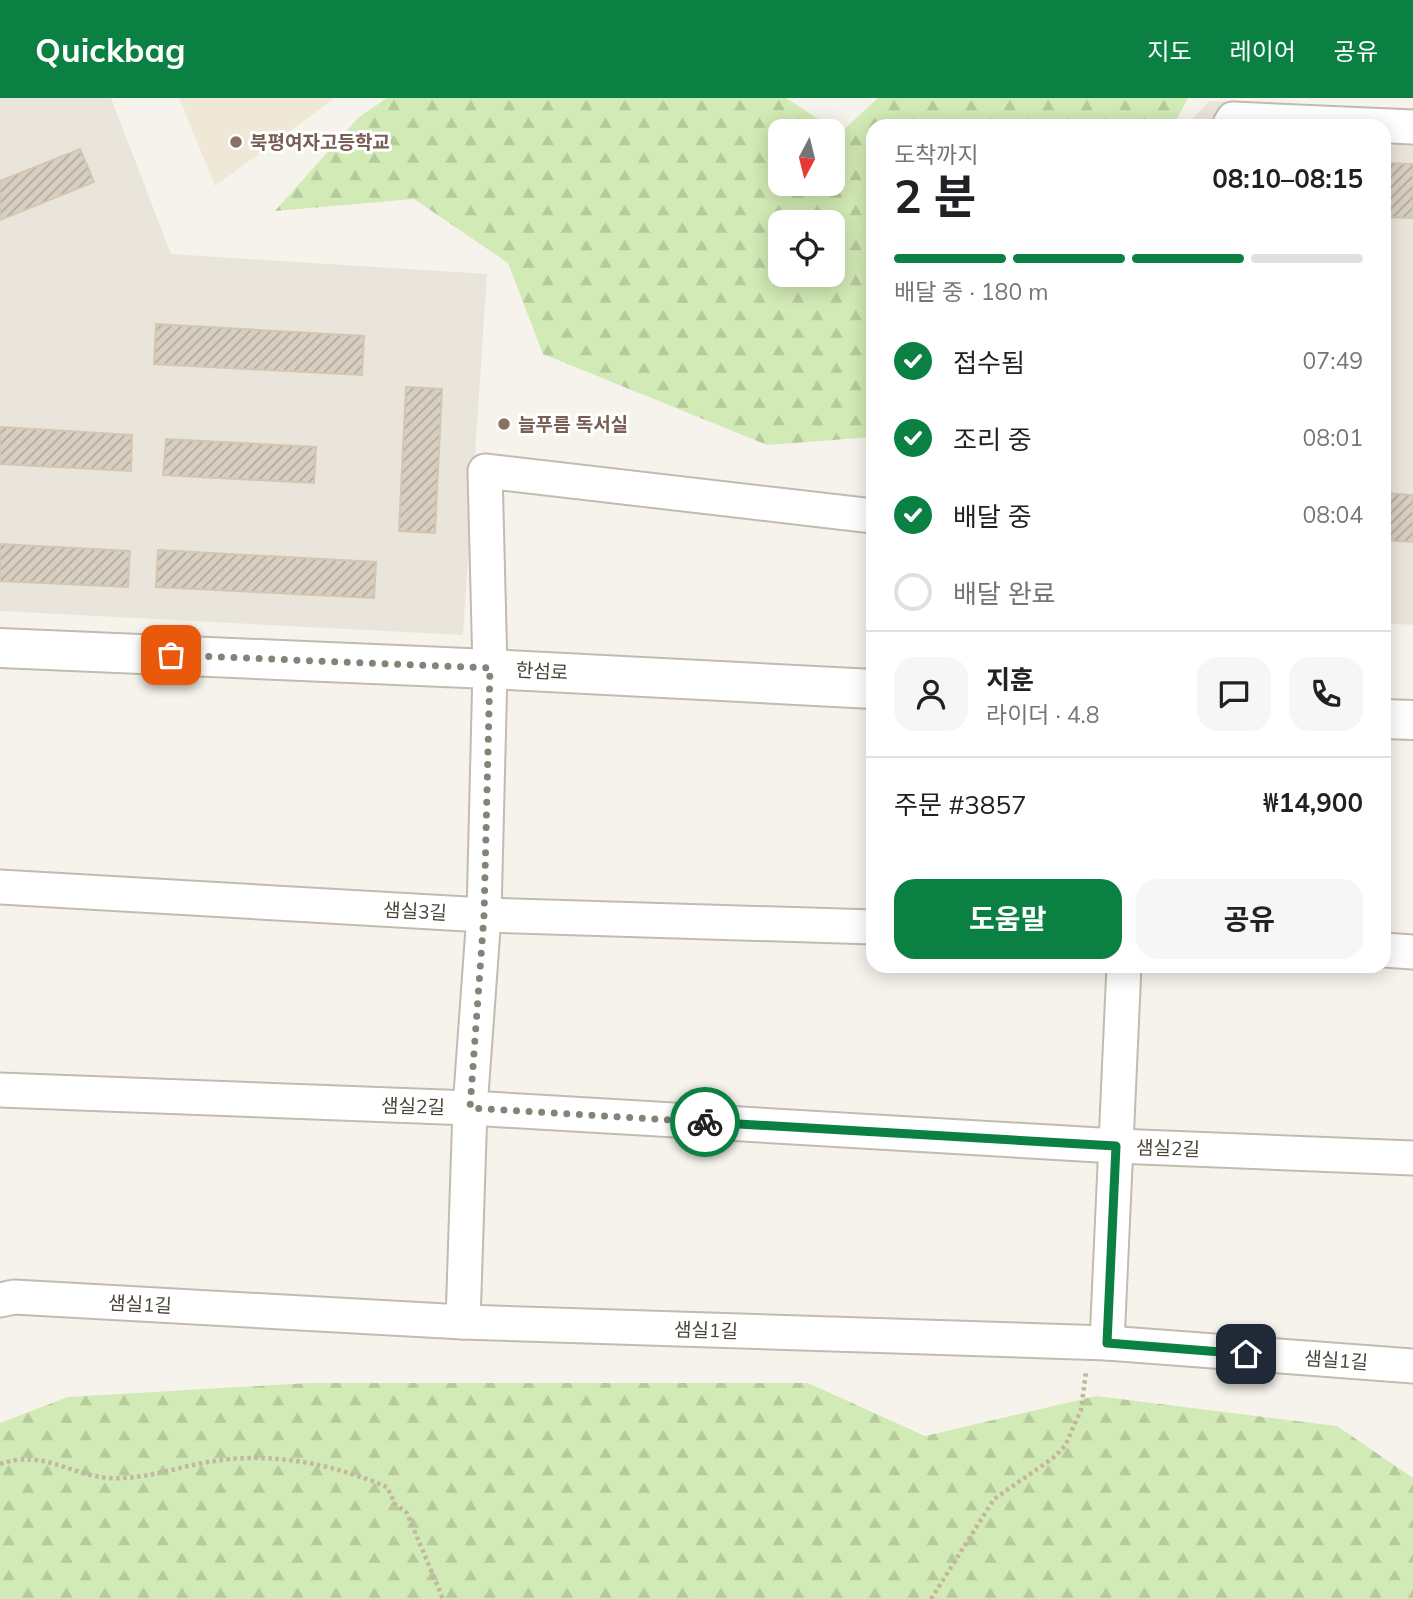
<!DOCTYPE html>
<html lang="ko">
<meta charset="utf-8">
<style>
:root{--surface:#fff;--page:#f6f6f6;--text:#202124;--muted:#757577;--line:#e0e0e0;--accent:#0b8043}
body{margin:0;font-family:Mulish,"Noto Sans KR",sans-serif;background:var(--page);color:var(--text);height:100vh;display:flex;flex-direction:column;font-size:26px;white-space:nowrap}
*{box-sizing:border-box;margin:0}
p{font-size:23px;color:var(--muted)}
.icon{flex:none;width:38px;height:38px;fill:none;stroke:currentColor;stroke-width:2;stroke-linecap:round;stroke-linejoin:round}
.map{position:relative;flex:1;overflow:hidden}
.side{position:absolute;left:866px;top:21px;width:525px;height:854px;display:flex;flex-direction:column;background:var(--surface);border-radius:21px;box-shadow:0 4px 18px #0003}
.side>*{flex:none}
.needle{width:46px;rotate:187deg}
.buttons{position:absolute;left:768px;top:21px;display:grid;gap:14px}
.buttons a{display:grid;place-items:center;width:77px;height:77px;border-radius:14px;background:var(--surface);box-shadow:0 4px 18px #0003;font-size:35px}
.pin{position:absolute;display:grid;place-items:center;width:60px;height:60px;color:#fff;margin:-30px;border-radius:14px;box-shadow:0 4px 10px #0006}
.courier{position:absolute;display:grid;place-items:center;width:70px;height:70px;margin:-35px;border:5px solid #0b8043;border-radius:50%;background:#fff;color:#222;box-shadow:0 2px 9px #0007}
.summary em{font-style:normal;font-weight:700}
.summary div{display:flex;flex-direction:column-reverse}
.summary{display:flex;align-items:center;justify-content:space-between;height:119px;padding:0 28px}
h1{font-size:46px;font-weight:700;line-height:52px}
.bar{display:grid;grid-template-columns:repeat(4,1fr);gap:10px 7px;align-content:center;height:84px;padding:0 28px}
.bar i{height:9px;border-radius:5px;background:var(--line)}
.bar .active{background:var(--accent)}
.bar p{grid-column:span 4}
.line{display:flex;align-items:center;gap:18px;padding:0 28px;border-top:2px solid var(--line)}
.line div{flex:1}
.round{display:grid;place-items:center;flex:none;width:74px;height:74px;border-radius:21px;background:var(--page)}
ol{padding:0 28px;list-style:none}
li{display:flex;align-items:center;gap:21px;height:77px}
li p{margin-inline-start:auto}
li .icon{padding:7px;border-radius:50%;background:var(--accent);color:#fff;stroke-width:4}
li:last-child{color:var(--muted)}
li i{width:38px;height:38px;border:4px solid var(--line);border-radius:50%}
.primary-button{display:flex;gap:14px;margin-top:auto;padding:14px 28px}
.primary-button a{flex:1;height:80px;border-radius:21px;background:var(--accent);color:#fff;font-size:28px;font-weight:700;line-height:80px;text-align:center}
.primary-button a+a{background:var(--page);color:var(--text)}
header{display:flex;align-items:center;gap:42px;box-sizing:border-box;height:98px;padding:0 35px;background:var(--accent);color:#fff}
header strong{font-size:33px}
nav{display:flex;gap:38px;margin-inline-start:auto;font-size:24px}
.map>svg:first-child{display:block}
.residential{fill:#eae5da}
.education{fill:#efe8d6}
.forest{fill:url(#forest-firs);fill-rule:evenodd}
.building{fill:url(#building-hatch);stroke:#d3c7b4;stroke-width:2}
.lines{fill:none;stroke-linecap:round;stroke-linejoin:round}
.minor-casing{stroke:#c2bbae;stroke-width:37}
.tertiary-casing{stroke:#c2bbae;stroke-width:42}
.path{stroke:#c4b79f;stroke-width:4.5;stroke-dasharray:3.5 3.5;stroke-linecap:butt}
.minor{stroke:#fff;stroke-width:33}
.tertiary{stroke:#fff;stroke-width:38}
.done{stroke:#878178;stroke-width:7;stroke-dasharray:0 12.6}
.route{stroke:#0b8043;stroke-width:9}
.education-dot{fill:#8d6e63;stroke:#fff;stroke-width:2.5}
.labels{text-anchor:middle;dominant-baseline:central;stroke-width:6;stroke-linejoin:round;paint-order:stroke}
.education-label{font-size:19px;font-weight:bold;fill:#785e54;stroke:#fff;text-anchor:start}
.street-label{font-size:19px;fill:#4b4439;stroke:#fff}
</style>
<header>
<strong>Quickbag</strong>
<nav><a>지도</a><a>레이어</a><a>공유</a></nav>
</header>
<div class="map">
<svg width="1413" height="1501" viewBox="0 0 1413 1501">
<defs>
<pattern id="forest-firs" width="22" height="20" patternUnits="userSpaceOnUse" patternTransform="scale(1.75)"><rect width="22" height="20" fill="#d2eab5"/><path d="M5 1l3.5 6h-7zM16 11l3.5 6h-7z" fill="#b6ca9c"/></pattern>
<pattern id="building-hatch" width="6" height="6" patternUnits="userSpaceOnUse" patternTransform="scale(1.75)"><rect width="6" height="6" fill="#d8cfc1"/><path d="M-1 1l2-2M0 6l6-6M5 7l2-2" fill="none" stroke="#b1aa9e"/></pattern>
</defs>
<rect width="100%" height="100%" fill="#f6f3ec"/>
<!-- residential -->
<g class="residential">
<polygon points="0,0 111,0 171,156 487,176 463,537 0,513"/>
<polygon points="1209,3 1413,10 1413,527 1384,525 1384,28 1186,28"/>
</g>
<!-- education -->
<polygon class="education" points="179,0 335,0 215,88"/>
<!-- forest -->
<g class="forest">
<path d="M387,0H786L840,35L878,0H1188L1173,28H873V339L767,347L543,256L508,165L414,101L275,113L359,19ZM780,33H833V86H780ZM780,124H833V177H780Z"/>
<polygon points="309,1285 808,1285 925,1338 1096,1298 1337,1328 1413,1380 1413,1501 0,1501 0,1325 68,1299"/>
</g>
<!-- building -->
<g class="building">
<polygon points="80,51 94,84 0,122 0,83"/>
<polygon points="1384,65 1413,66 1413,120 1384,119"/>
<polygon points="156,226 364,238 362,277 154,266"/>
<polygon points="406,289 442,291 435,435 399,433"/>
<polygon points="0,329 132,337 131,373 0,366"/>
<polygon points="166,341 316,349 314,385 163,377"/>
<polygon points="1384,395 1413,397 1413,444 1384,442"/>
<polygon points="0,446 130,453 128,489 0,483"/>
<polygon points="158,452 376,464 374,500 156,489"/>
</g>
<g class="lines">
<!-- minor casing -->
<g class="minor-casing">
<g id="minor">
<polyline points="1229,28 1233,21 1413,29"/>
<polyline points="0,789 484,817 873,829"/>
<polyline points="1384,852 1413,854"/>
<polyline points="0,992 470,1010 1116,1048 1413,1060"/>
<polyline points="0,1202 14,1199 463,1224 1107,1245 1413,1268"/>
<polyline points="463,1224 470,1010 484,817 490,571 485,373 873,418"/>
<polyline points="1107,1245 1124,868"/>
</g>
</g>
<!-- tertiary casing -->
<g class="tertiary-casing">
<g id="tertiary">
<polyline points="0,550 490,571 873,591"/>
<polyline points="1384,621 1413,622"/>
</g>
</g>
<!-- path -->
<g class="path">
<path d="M0,1366C43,1351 69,1377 109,1380C145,1382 180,1368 214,1363C273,1354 333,1366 387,1389L395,1406L407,1415L443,1501"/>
<polyline points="931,1501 994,1401 1053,1360 1065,1348 1081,1312 1086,1274"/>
</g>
<!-- minor -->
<use href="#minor" class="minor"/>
<!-- tertiary -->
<use href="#tertiary" class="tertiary"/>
</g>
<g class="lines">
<!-- done -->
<polyline class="done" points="171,557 490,570 484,817 470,1010 705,1024"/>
<!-- route -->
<polyline class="route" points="705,1024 1116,1048 1107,1245 1246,1256"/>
</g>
<!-- markers -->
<g class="education-dot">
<circle cx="236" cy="44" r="7"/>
<circle cx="504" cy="326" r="7"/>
</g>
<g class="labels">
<!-- education labels -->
<g class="education-label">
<text x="250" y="44">북평여자고등학교</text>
<text x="518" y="326">늘푸름 독서실</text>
</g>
<!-- street labels -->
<g class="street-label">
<text transform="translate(542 573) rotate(3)">한섬로</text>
<text transform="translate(415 813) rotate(3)">샘실3길</text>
<text transform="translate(413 1008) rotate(2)">샘실2길</text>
<text transform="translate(1168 1050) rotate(2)">샘실2길</text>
<text transform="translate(140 1206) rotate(3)">샘실1길</text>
<text transform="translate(706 1232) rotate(2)">샘실1길</text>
<text transform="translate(1336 1262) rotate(4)">샘실1길</text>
</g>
</g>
</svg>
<div class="buttons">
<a><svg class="needle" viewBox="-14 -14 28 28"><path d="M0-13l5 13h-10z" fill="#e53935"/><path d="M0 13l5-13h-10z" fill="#757577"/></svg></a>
<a><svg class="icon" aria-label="locate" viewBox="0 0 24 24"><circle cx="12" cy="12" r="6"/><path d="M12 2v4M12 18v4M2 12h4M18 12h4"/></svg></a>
</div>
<div class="pin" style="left:171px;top:557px;background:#ea580c"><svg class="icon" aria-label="bag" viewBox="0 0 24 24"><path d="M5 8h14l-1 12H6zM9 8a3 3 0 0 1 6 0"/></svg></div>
<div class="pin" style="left:1246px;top:1256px;background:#1f2937"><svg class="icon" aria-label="home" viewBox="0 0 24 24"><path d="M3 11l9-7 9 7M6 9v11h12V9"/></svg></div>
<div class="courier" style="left:705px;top:1024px"><svg class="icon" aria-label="bike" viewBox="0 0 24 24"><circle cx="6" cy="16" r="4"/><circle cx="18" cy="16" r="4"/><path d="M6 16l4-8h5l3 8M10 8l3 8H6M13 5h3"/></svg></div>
<section class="side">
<div class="summary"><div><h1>2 분</h1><p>도착까지</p></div><em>08:10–08:15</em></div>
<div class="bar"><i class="active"></i><i class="active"></i><i class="active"></i><i></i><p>배달 중 · 180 m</p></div>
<ol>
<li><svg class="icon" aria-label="check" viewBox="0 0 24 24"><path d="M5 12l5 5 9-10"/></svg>접수됨<p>07:49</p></li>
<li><svg class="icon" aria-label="check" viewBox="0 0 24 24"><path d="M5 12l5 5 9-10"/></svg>조리 중<p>08:01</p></li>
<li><svg class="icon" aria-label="check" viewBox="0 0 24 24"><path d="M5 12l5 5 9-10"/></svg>배달 중<p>08:04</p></li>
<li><i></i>배달 완료</li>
</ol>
<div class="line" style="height:126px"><a class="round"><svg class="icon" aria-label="person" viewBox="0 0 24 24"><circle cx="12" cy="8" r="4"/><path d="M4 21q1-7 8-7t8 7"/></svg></a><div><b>지훈</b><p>라이더 · 4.8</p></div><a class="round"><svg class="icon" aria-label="chat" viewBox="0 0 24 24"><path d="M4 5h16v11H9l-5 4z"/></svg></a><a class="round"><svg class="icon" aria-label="phone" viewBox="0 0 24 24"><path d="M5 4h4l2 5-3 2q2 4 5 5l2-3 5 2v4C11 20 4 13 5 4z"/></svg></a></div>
<div class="line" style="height:91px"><div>주문 #3857</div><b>₩14,900</b></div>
<div class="primary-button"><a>도움말</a><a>공유</a></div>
</section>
</div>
